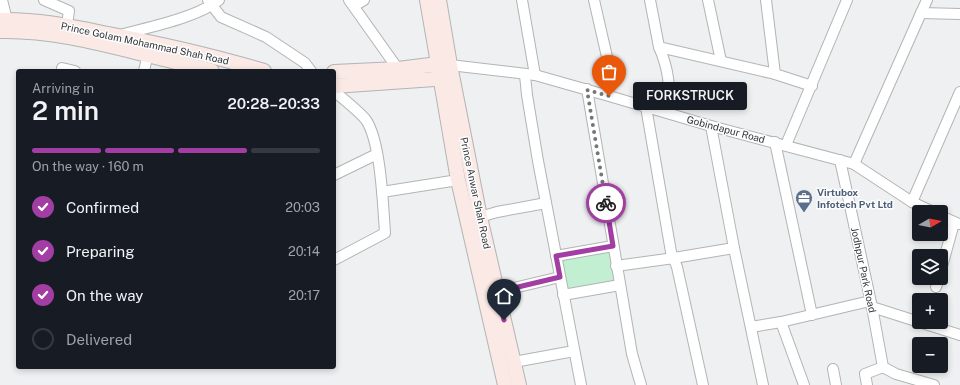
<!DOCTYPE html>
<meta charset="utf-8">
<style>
:root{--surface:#171b24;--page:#20242c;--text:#f1f3f6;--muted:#9ea1a6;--line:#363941;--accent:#a23ea3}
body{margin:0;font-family:"Public Sans",sans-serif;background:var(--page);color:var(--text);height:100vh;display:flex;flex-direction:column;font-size:15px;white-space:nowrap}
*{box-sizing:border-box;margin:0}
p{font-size:13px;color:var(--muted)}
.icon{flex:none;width:22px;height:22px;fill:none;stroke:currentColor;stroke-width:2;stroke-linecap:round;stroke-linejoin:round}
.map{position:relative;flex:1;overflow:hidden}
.sheet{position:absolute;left:16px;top:69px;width:320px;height:300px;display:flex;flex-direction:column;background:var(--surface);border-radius:4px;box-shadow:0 2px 6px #0003}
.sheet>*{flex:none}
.needle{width:26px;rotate:81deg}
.tools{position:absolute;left:912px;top:205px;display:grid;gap:8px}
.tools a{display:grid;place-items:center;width:36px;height:36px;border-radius:4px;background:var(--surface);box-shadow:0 2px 6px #0003;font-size:20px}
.pin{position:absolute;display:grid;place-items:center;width:34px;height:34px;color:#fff;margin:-41px -17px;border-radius:50% 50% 50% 0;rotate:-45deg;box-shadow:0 0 4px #0007}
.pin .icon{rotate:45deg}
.courier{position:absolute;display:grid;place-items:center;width:40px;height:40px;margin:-20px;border:3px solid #a23ea3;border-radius:50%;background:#fff;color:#222;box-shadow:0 1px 5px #0007}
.bubble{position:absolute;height:28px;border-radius:4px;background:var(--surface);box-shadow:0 2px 6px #0003;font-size:13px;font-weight:600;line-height:28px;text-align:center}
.headline em{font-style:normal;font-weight:600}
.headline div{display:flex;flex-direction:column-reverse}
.headline{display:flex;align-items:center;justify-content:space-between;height:68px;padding:0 16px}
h1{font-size:26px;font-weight:600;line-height:30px}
.bar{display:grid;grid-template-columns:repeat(4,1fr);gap:6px 4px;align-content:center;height:48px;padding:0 16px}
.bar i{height:5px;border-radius:3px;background:var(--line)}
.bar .on{background:var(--accent)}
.bar p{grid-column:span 4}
ol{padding:0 16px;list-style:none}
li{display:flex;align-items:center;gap:12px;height:44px}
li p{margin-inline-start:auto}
li .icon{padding:4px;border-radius:50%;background:var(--accent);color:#fff;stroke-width:4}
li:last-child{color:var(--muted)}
li i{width:22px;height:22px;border:2px solid var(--line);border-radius:50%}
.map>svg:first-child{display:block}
.green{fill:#c2eed2}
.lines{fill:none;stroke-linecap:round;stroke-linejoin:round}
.street-casing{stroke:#b2b4b5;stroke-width:12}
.secondary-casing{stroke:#b2b4b5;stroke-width:16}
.street{stroke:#fff;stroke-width:10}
.secondary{stroke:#fae9e4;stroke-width:14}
.done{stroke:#767677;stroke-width:4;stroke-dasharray:0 7.2}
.route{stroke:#a23ea3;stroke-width:5}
.labels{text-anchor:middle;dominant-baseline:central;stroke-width:3;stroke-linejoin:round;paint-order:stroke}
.street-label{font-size:10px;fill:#353536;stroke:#fcfdff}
.service-label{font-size:10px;font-weight:bold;fill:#4e5e75;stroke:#fcfdff;text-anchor:start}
</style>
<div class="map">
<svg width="960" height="385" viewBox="0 0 960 385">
<rect width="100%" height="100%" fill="#eff0f1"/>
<!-- green -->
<polygon class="green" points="609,250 615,284 566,293 560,258"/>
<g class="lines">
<!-- street casing -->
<g class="street-casing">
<g id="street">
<polyline points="2,0 7,20"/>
<polyline points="44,0 69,11 67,25"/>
<polyline points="208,0 221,17 266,37 305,63 311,71"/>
<polyline points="349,0 398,69"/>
<polyline points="522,0 535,75"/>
<polyline points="594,0 610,70"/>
<polyline points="650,0 659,47 775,74"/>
<polyline points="708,0 721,61"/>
<polyline points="766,0 775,74 812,86"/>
<polyline points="927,0 921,13 960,14"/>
<polyline points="354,6 364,0"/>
<path d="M120,35C149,27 196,18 219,0"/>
<path d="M659,47C668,67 671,91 668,113"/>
<polyline points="450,65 535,75 609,96 711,126 854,164 912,202 933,212"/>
<polyline points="62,68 75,71"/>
<polyline points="144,71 149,49"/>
<polyline points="525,75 527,95 538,161 581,385"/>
<polyline points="587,89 632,354 641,385"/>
<path d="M334,91C342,98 360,112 366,120C381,142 383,206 385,233L334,260"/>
<polyline points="646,107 671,252 677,267 703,385"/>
<polyline points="711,126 734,248 763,385"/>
<polyline points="775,142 812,315"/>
<polyline points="786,145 847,0"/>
<polyline points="840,160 872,307 883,367 896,374 934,385"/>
<polyline points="854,164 921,13"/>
<polyline points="334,175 377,154"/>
<polyline points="382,192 458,180"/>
<polyline points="912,202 960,92"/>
<polyline points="941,216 959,224"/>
<polyline points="480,217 497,212 546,203"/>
<polyline points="556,256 613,246"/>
<polyline points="616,266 674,258 734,248"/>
<polyline points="941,270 954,223"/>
<polyline points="936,287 939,278"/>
<polyline points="497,292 560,277"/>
<polyline points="563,295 620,285"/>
<polyline points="872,307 960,335"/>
<polyline points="751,327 781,322"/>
<polyline points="514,362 574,351"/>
<polyline points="833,369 836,385"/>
<polyline points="804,385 781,322 870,301"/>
<polyline points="867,385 865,374 883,367"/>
</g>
</g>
<!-- secondary casing -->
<g class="secondary-casing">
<g id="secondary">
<polyline points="427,0 458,180 505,385"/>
<polyline points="439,0 450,65 480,217 519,385"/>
<path d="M0,20C35,19 69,26 103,33C157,43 211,55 264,71"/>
<path d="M0,31C50,30 99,43 147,55C168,60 190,65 212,71"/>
<polyline points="334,72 398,69 438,64 447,65"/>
<polyline points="334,86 449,78"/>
</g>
</g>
<!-- street -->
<use href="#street" class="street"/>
<!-- secondary -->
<use href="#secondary" class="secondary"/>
</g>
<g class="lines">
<!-- done -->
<polyline class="done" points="606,203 587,90 609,96"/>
<!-- route -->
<polyline class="route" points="504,320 497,292 560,277 556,256 613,246 606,203"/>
</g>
<!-- icons -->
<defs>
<g id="office-pin" transform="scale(0.9)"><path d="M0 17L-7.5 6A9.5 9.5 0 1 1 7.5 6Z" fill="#5c6f8a" stroke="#fcfdff"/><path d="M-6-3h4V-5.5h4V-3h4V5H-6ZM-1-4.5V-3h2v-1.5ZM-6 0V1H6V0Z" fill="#fff"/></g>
</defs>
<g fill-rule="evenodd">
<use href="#office-pin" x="804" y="198"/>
</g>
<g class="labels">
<!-- street labels -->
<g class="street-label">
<text transform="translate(145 43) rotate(12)">Prince Golam Mohammad Shah Road</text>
<text transform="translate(726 129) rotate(15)">Gobindapur Road</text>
<text transform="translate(476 193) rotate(78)">Prince Anwar Shah Road</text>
<text transform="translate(864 270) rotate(78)">Jodhpur Park Road</text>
</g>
<!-- service labels -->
<g class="service-label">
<text x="817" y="192">Virtubox<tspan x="817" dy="12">Infotech Pvt Ltd</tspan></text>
</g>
</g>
</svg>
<div class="tools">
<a><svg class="needle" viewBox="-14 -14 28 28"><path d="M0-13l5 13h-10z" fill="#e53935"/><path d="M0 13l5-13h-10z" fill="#9ea1a6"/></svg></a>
<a><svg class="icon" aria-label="layers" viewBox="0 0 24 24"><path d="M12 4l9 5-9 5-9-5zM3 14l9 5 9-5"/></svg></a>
<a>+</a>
<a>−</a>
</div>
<div class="pin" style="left:609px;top:96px;background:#ea580c"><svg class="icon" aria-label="bag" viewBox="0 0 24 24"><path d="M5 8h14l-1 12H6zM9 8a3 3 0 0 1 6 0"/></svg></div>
<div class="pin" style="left:504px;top:320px;background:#1f2937"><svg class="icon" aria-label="home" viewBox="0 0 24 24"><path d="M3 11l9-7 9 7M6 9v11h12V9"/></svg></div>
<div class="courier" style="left:606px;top:203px"><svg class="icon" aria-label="bike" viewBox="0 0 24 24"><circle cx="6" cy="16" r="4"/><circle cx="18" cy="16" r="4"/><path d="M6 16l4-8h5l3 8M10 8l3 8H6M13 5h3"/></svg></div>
<div class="bubble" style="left:633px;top:82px;width:114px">FORKSTRUCK</div>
<section class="sheet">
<div class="headline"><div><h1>2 min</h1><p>Arriving in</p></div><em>20:28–20:33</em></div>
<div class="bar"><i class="on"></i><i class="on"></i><i class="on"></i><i></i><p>On the way · 160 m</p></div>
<ol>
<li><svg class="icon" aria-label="check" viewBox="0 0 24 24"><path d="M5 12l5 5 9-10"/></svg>Confirmed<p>20:03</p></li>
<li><svg class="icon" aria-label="check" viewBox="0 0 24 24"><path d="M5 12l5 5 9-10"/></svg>Preparing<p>20:14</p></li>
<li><svg class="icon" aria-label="check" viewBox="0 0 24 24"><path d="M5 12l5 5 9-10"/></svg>On the way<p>20:17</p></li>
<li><i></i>Delivered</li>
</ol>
</section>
</div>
